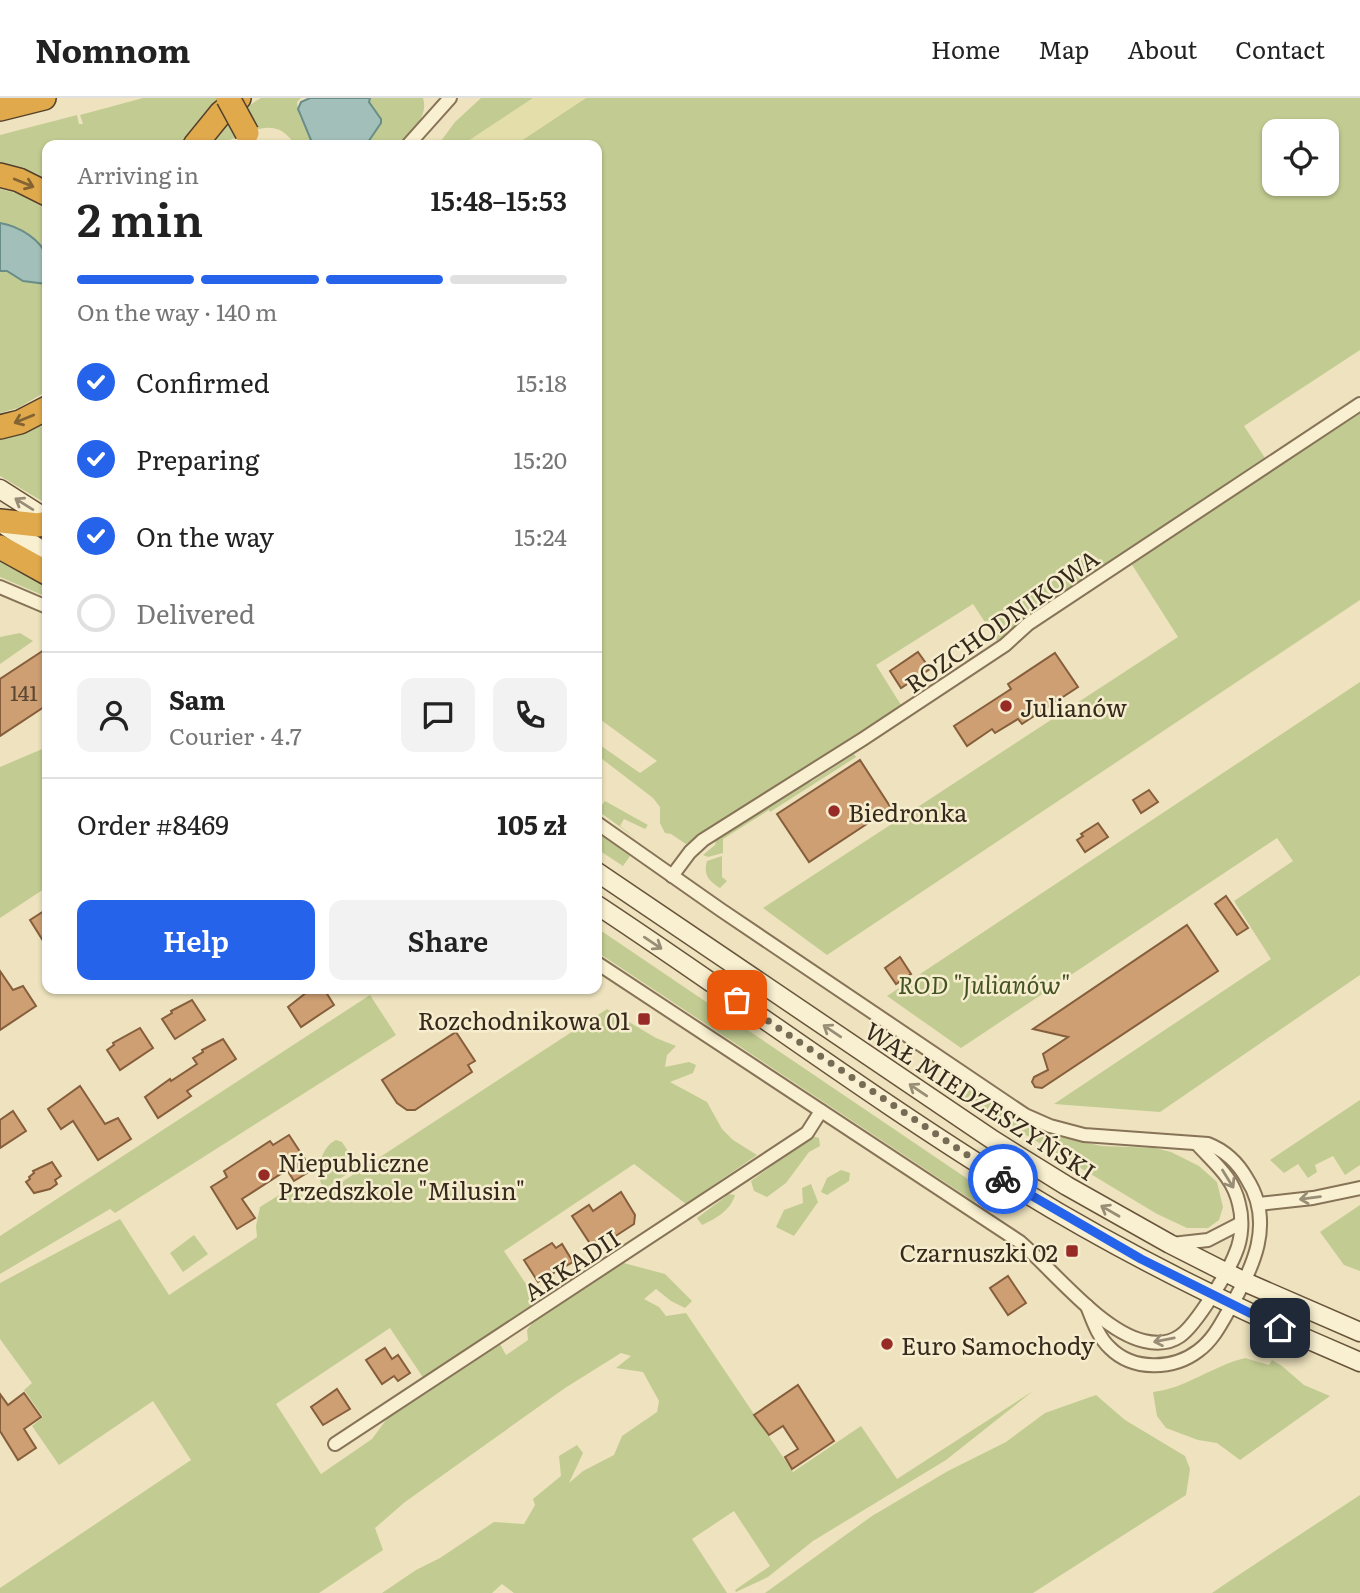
<!DOCTYPE html>
<meta charset="utf-8">
<style>
:root{--surface:#fff;--page:#f2f2f2;--text:#222;--muted:#767676;--line:#e0e0e0;--accent:#2563eb}
body{margin:0;font-family:Literata,serif;background:var(--page);color:var(--text);height:100vh;display:flex;flex-direction:column;font-size:26px;white-space:nowrap}
*{box-sizing:border-box;margin:0}
p{font-size:23px;color:var(--muted)}
.icon{flex:none;width:38px;height:38px;fill:none;stroke:currentColor;stroke-width:2;stroke-linecap:round;stroke-linejoin:round}
.map{position:relative;flex:1;overflow:hidden}
.panel{position:absolute;left:42px;top:42px;width:560px;height:854px;display:flex;flex-direction:column;background:var(--surface);border-radius:14px;box-shadow:0 2px 5px #0004}
.panel>*{flex:none}
.fabs{position:absolute;left:1262px;top:21px;display:grid;gap:14px}
.fabs a{display:grid;place-items:center;width:77px;height:77px;border-radius:14px;background:var(--surface);box-shadow:0 2px 5px #0004;font-size:35px}
.pin{position:absolute;display:grid;place-items:center;width:60px;height:60px;color:#fff;margin:-30px;border-radius:14px;box-shadow:0 4px 10px #0006}
.courier{position:absolute;display:grid;place-items:center;width:70px;height:70px;margin:-35px;border:5px solid #2563eb;border-radius:50%;background:#fff;color:#222;box-shadow:0 2px 9px #0007}
.headline em{font-style:normal;font-weight:600}
.headline div{display:flex;flex-direction:column-reverse}
.headline{display:flex;align-items:center;justify-content:space-between;height:119px;padding:0 35px}
h1{font-size:46px;font-weight:600;line-height:52px}
.bar{display:grid;grid-template-columns:repeat(4,1fr);gap:10px 7px;align-content:center;height:84px;padding:0 35px}
.bar i{height:9px;border-radius:5px;background:var(--line)}
.bar .on{background:var(--accent)}
.bar p{grid-column:span 4}
.line{display:flex;align-items:center;gap:18px;padding:0 35px;border-top:2px solid var(--line)}
.line div{flex:1}
.round{display:grid;place-items:center;flex:none;width:74px;height:74px;border-radius:14px;background:var(--page)}
ol{padding:0 35px;list-style:none}
li{display:flex;align-items:center;gap:21px;height:77px}
li p{margin-inline-start:auto}
li .icon{padding:7px;border-radius:50%;background:var(--accent);color:#fff;stroke-width:4}
li:last-child{color:var(--muted)}
li i{width:38px;height:38px;border:4px solid var(--line);border-radius:50%}
.action{display:flex;gap:14px;margin-top:auto;padding:14px 35px}
.action a{flex:1;height:80px;border-radius:14px;background:var(--accent);color:#fff;font-size:28px;font-weight:600;line-height:80px;text-align:center}
.action a+a{background:var(--page);color:var(--text)}
header{display:flex;align-items:center;gap:42px;box-sizing:border-box;height:98px;padding:0 35px;background:var(--surface);border-bottom:2px solid var(--line)}
header strong{font-size:33px}
nav{display:flex;gap:38px;margin-inline-start:auto;font-size:24px}
.map>svg:first-child{display:block}
.farmland{fill:#e4deab}
.green{fill:#c2cc92;fill-rule:evenodd}
.water{fill:#a2c0b9;stroke:#698d87;stroke-width:2}
.building{fill:#cd9f73;stroke:#865e3c;stroke-width:2}
.lines{fill:none;stroke-linecap:round;stroke-linejoin:round}
.minor-casing{stroke:#877357;stroke-width:16}
.secondary-casing{stroke:#68543a;stroke-width:21}
.motorway-casing{stroke:#54412b;stroke-width:26}
.minor{stroke:#f9f0d1;stroke-width:12}
.secondary{stroke:#f9f0d1;stroke-width:18}
.motorway{stroke:#e0a94c;stroke-width:23}
.motorway-bridge-casing{stroke:#54412b;stroke-width:26;stroke-linecap:butt}
.motorway-bridge{stroke:#e0a94c;stroke-width:23}
.oneway{stroke:#826332}
.oneway2{stroke:#988d76}
.done{stroke:#766b55;stroke-width:7;stroke-dasharray:0 12.6}
.route{stroke:#2563eb;stroke-width:9}
.poi-dot{fill:#972c26;stroke:#f6edce;stroke-width:2.5}
.labels{text-anchor:middle;dominant-baseline:central;stroke-width:5;stroke-linejoin:round;paint-order:stroke}
.number-label{font-size:21px;fill:#5c4732}
.street-label{font-size:24px;fill:#362a1c;stroke:#f6edce}
.poi-label{font-size:24px;fill:#362a1c;stroke:#f6edce;text-anchor:start}
.park-label{font-size:24px;font-style:italic;fill:#435322;stroke:#f6edce}
</style>
<header>
<strong>Nomnom</strong>
<nav><a>Home</a><a>Map</a><a>About</a><a>Contact</a></nav>
</header>
<div class="map">
<svg width="1360" height="1495" viewBox="0 0 1360 1495">
<rect width="100%" height="100%" fill="#eee3be"/>
<!-- farmland -->
<polygon class="farmland" points="533,0 586,0 515,47 462,47"/>
<!-- green -->
<g class="green">
<polygon points="143,0 223,0 211,9 182,47 47,47 47,83 37,77 0,66 0,37 77,17 79,26 83,26 80,17"/>
<path d="M261,0H301L297,4L299,17L313,47H295C271,8 239,47 208,47C224,29 240,12 261,0Z"/>
<path d="M370,0H423C429,19 411,33 400,47H366L381,25V21L369,4Z"/>
<polygon points="481,0 533,0 462,47 438,47 455,24"/>
<path d="M586,0H1360V252L1244,328L1267,363L998,544L973,506L876,567L901,607L686,746L671,736L665,735L660,725V709L653,700L597,657V645L640,675L657,663L597,619V47H515ZM1274,33H1326V86H1274Z"/>
<path d="M0,91L16,95L47,111V159C35,141 22,129 0,125Z"/>
<polygon points="0,173 7,173 23,183 47,186 47,293 18,310 0,315"/>
<polygon points="1360,310 1360,502 827,857 763,810 1178,539 1129,462"/>
<polygon points="47,323 47,406 0,378 0,339 26,333"/>
<polygon points="0,459 47,483 47,499 0,479"/>
<polygon points="20,535 33,543 0,566 0,539"/>
<polygon points="1360,584 1360,877 1160,1014 1054,1006 1271,861 1234,803 1293,763 1277,740 961,950 887,898"/>
<polygon points="47,649 47,789 0,820 0,669"/>
<polygon points="854,656 856,659 770,714 769,712 723,741 723,755 708,759 703,757 715,747 716,742 797,688 811,684"/>
<polygon points="597,698 601,700 602,707 605,703 648,727 645,731 624,721 620,728 638,742 597,712"/>
<polygon points="597,734 630,758 623,768 597,751"/>
<path d="M722,758V779L727,783L720,790C709,783 703,777 707,763Z"/>
<polygon points="597,830 984,1092 975,1104 597,854"/>
<polygon points="370,897 396,937 115,1115 110,1111 0,1176 0,1138"/>
<polygon points="607,911 656,940 676,948 667,957 665,969 689,964 696,967 693,975 670,984 707,1004 722,1031 733,1042 757,1057 686,1106 634,1066 504,1153 538,1204 424,1281 390,1230 276,1306 321,1376 372,1341 389,1318 428,1294 448,1275 468,1267 492,1249 500,1246 506,1257 528,1242 527,1232 537,1219 620,1164 665,1176 692,1203 685,1210 671,1203 656,1191 644,1201 659,1209 666,1218 686,1215 793,1374 861,1328 897,1381 1033,1293 946,1362 813,1443 768,1479 736,1494 735,1492 770,1468 734,1413 692,1441 727,1495 514,1495 502,1486 492,1495 382,1495 416,1472 440,1460 494,1424 524,1426 535,1407 533,1401 561,1378 559,1358 577,1347 583,1355 569,1385 583,1373 614,1357 622,1338 657,1314 659,1303 643,1274 616,1270 631,1258 621,1255 565,1290 405,1404 375,1430 383,1452 319,1495 0,1495 0,1490 191,1362 153,1303 59,1367 32,1328 43,1319 24,1292 32,1285 0,1241 0,1185 120,1121 169,1197 257,1139 256,1128 260,1109 295,1087 308,1106"/>
<polygon points="964,987 1042,1035 1102,1048 1155,1050 1171,1054 1199,1068 1217,1084 1223,1109 1219,1122 1208,1130 1187,1130 1157,1116 958,996"/>
<polygon points="1360,1002 1360,1067 1345,1077 1333,1058 1315,1067 1317,1074 1308,1080 1298,1066 1284,1075 1270,1062"/>
<polygon points="812,1038 819,1040 820,1048 809,1054 786,1085 767,1099 754,1093 751,1083"/>
<path d="M336,1042L342,1044L358,1069L324,1091C314,1077 320,1049 336,1042Z"/>
<polygon points="841,1072 850,1075 849,1083 827,1097 821,1094 827,1080"/>
<polygon points="811,1086 818,1104 794,1138 776,1129 784,1112 803,1105 802,1090"/>
<path d="M729,1096L735,1097C731,1112 715,1121 702,1127L697,1120Z"/>
<polygon points="1360,1107 1360,1173 1344,1167 1320,1134"/>
<polygon points="194,1137 208,1156 183,1174 170,1155"/>
<path d="M1245,1260L1269,1267L1272,1262L1282,1268L1304,1287L1330,1298L1240,1362L1217,1345L1198,1342L1166,1330L1157,1318L1153,1294C1187,1290 1212,1268 1245,1260Z"/>
<polygon points="1096,1297 1125,1322 1185,1358 1190,1371 1186,1397 1033,1495 765,1495 872,1418 904,1399 948,1373 1006,1344 1045,1315"/>
<polygon points="1360,1397 1360,1495 1212,1495 1228,1484"/>
</g>
<!-- water -->
<g class="water">
<polygon points="310,0 370,0 369,4 381,21 381,25 366,47 313,47 298,11 301,4"/>
<path d="M0,125C18,128 44,142 47,162C48,170 47,178 47,186L23,183L7,173H0Z"/>
</g>
<!-- building -->
<g class="building">
<polygon points="47,550 47,607 0,638 0,581"/>
<polygon points="918,554 930,571 901,590 890,573"/>
<polygon points="1055,555 1078,589 1022,626 1018,621 995,635 992,631 967,648 954,628 1011,591 1008,586"/>
<polygon points="860,662 891,710 809,764 777,716"/>
<polygon points="1149,692 1158,704 1141,715 1133,702"/>
<polygon points="1098,725 1108,739 1085,754 1077,742 1083,738 1081,736"/>
<polygon points="1226,798 1248,830 1237,837 1215,806"/>
<polygon points="47,811 47,849 30,822"/>
<polygon points="1187,827 1218,873 1042,990 1035,989 1032,984 1034,979 1048,972 1043,956 1068,939 1033,931"/>
<polygon points="900,859 911,876 896,886 885,870"/>
<polygon points="0,873 13,892 23,888 36,908 0,932"/>
<polygon points="311,891 324,891 334,907 301,929 288,909"/>
<polygon points="192,902 205,922 175,941 162,921 172,915 171,913"/>
<polygon points="140,930 153,950 120,972 107,952 114,947 113,945"/>
<polygon points="456,934 475,963 468,967 472,974 415,1012 407,1012 397,1005 382,982"/>
<polygon points="223,941 236,961 187,993 191,998 158,1020 145,999 170,981 171,983 197,966 193,960 203,954 202,952"/>
<polygon points="80,988 105,1026 118,1020 131,1041 98,1062 73,1023 61,1031 48,1011"/>
<polygon points="13,1013 26,1033 0,1050 0,1022"/>
<polygon points="289,1037 312,1072 294,1083 287,1072 242,1101 255,1120 237,1131 211,1089 227,1079 224,1073 270,1043 273,1047"/>
<polygon points="52,1064 61,1078 55,1082 57,1086 50,1091 34,1095 26,1084 30,1081 29,1079 34,1075 33,1073"/>
<polygon points="621,1094 635,1117 634,1126 611,1141 607,1136 591,1147 572,1118 589,1107 593,1113"/>
<polygon points="552,1145 556,1150 562,1146 573,1164 538,1184 524,1162"/>
<polygon points="1008,1178 1026,1205 1008,1217 990,1190"/>
<polygon points="385,1250 392,1261 398,1257 410,1275 398,1283 394,1278 382,1286 366,1262"/>
<polygon points="798,1287 834,1343 792,1371 785,1359 798,1351 783,1328 769,1337 754,1317"/>
<polygon points="337,1291 350,1311 323,1327 311,1309"/>
<polygon points="24,1295 41,1319 24,1331 36,1350 18,1362 0,1333 0,1296 8,1307"/>
</g>
<g class="lines">
<!-- minor casing -->
<g class="minor-casing">
<g id="minor">
<polyline points="408,47 450,0"/>
<polyline points="0,489 47,509"/>
<path d="M597,725L721,812L1025,1017L1050,1028L1084,1037L1208,1046C1226,1053 1238,1065 1247,1081C1275,1125 1253,1170 1230,1210C1221,1226 1213,1242 1198,1253C1173,1272 1133,1273 1110,1250C1098,1239 1093,1223 1087,1208"/>
<polyline points="672,778 690,754 703,742 863,641 1005,547 1028,526 1360,306"/>
<path d="M597,865L1020,1144C1054,1173 1101,1233 1144,1243C1157,1246 1170,1245 1180,1238C1196,1227 1229,1173 1236,1154C1242,1140 1243,1121 1239,1106C1233,1079 1215,1066 1197,1046"/>
<polyline points="1259,1106 1313,1100 1360,1090"/>
<polyline points="1172,1146 1208,1142 1241,1125"/>
<polyline points="335,1346 807,1035 821,1013"/>
</g>
</g>
<!-- secondary casing -->
<g class="secondary-casing">
<g id="secondary">
<polyline points="0,391 47,421"/>
<polyline points="0,424 47,456"/>
<polyline points="597,774 993,1042 1067,1088 1170,1146 1245,1184 1360,1234"/>
<path d="M597,807C738,900 875,1003 1019,1091C1128,1158 1242,1214 1360,1264"/>
</g>
</g>
<!-- motorway casing -->
<g class="motorway-casing">
<g id="motorway">
<polyline points="0,11 44,0"/>
<polyline points="195,47 221,15 239,0"/>
<polyline points="0,77 19,82 47,96"/>
<polyline points="0,329 20,324 47,310"/>
<polyline points="0,423 38,427 47,425"/>
<polyline points="0,449 47,475"/>
</g>
</g>
<!-- minor -->
<use href="#minor" class="minor"/>
<!-- secondary -->
<use href="#secondary" class="secondary"/>
<!-- motorway -->
<use href="#motorway" class="motorway"/>
<!-- motorway-bridge casing -->
<g class="motorway-bridge-casing">
<polyline id="motorway-bridge" points="228,0 247,35"/>
</g>
<!-- motorway-bridge -->
<use href="#motorway-bridge" class="motorway-bridge"/>
</g>
<!-- one-way arrows -->
<defs><path id="oneway-shaft" d="M-6 0H5M1.5-3L5.5 0L1.5 3" fill="none" stroke-width="1.6" stroke-linecap="round" stroke-linejoin="round" transform="scale(1.75)"/></defs>
<g class="oneway">
<use href="#oneway-shaft" transform="translate(24 85) rotate(22)"/>
<use href="#oneway-shaft" transform="translate(24 321) rotate(158)"/>
</g>
<g class="oneway2">
<use href="#oneway-shaft" transform="translate(24 406) rotate(-148)"/>
<use href="#oneway-shaft" transform="translate(653 845) rotate(34)"/>
<use href="#oneway-shaft" transform="translate(832 933) rotate(-146)"/>
<use href="#oneway-shaft" transform="translate(918 992) rotate(-146)"/>
<use href="#oneway-shaft" transform="translate(1228 1081) rotate(58)"/>
<use href="#oneway-shaft" transform="translate(1310 1100) rotate(173)"/>
<use href="#oneway-shaft" transform="translate(1110 1113) rotate(-150)"/>
<use href="#oneway-shaft" transform="translate(1164 1242) rotate(169)"/>
</g>
<g class="lines">
<!-- done -->
<polyline class="done" points="737,902 1003,1081"/>
<!-- route -->
<polyline class="route" points="1003,1081 1141,1161 1280,1230"/>
</g>
<!-- markers -->
<g class="poi-dot">
<circle cx="1006" cy="608" r="7"/>
<circle cx="834" cy="713" r="7"/>
<rect x="637" y="914" width="14" height="14" rx="3.5"/>
<circle cx="264" cy="1077" r="7"/>
<rect x="1065" y="1146" width="14" height="14" rx="3.5"/>
<circle cx="887" cy="1246" r="7"/>
</g>
<g class="labels">
<!-- number labels -->
<g class="number-label">
<text x="24" y="593">141</text>
</g>
<!-- street labels -->
<g class="street-label">
<text transform="translate(1001 522) rotate(-35)">ROZCHODNIKOWA</text>
<text transform="translate(981 1002) rotate(33)">WAŁ MIEDZESZYŃSKI</text>
<text transform="translate(571 1166) rotate(-33)">ARKADII</text>
</g>
<!-- poi labels -->
<g class="poi-label">
<text x="1020" y="608">Julianów</text>
<text x="848" y="713">Biedronka</text>
<text x="630" y="921" text-anchor="end">Rozchodnikowa 01</text>
<text x="278" y="1063">Niepubliczne<tspan x="278" dy="28">Przedszkole "Milusin"</tspan></text>
<text x="1058" y="1153" text-anchor="end">Czarnuszki 02</text>
<text x="901" y="1246">Euro Samochody</text>
</g>
<!-- park labels -->
<g class="park-label">
<text x="984" y="885">ROD "Julianów"</text>
</g>
</g>
</svg>
<div class="fabs">
<a><svg class="icon" aria-label="locate" viewBox="0 0 24 24"><circle cx="12" cy="12" r="6"/><path d="M12 2v4M12 18v4M2 12h4M18 12h4"/></svg></a>
</div>
<div class="pin" style="left:737px;top:902px;background:#ea580c"><svg class="icon" aria-label="bag" viewBox="0 0 24 24"><path d="M5 8h14l-1 12H6zM9 8a3 3 0 0 1 6 0"/></svg></div>
<div class="pin" style="left:1280px;top:1230px;background:#1f2937"><svg class="icon" aria-label="home" viewBox="0 0 24 24"><path d="M3 11l9-7 9 7M6 9v11h12V9"/></svg></div>
<div class="courier" style="left:1003px;top:1081px"><svg class="icon" aria-label="bike" viewBox="0 0 24 24"><circle cx="6" cy="16" r="4"/><circle cx="18" cy="16" r="4"/><path d="M6 16l4-8h5l3 8M10 8l3 8H6M13 5h3"/></svg></div>
<section class="panel">
<div class="headline"><div><h1>2 min</h1><p>Arriving in</p></div><em>15:48–15:53</em></div>
<div class="bar"><i class="on"></i><i class="on"></i><i class="on"></i><i></i><p>On the way · 140 m</p></div>
<ol>
<li><svg class="icon" aria-label="check" viewBox="0 0 24 24"><path d="M5 12l5 5 9-10"/></svg>Confirmed<p>15:18</p></li>
<li><svg class="icon" aria-label="check" viewBox="0 0 24 24"><path d="M5 12l5 5 9-10"/></svg>Preparing<p>15:20</p></li>
<li><svg class="icon" aria-label="check" viewBox="0 0 24 24"><path d="M5 12l5 5 9-10"/></svg>On the way<p>15:24</p></li>
<li><i></i>Delivered</li>
</ol>
<div class="line" style="height:126px"><a class="round"><svg class="icon" aria-label="person" viewBox="0 0 24 24"><circle cx="12" cy="8" r="4"/><path d="M4 21q1-7 8-7t8 7"/></svg></a><div><b>Sam</b><p>Courier · 4.7</p></div><a class="round"><svg class="icon" aria-label="chat" viewBox="0 0 24 24"><path d="M4 5h16v11H9l-5 4z"/></svg></a><a class="round"><svg class="icon" aria-label="phone" viewBox="0 0 24 24"><path d="M5 4h4l2 5-3 2q2 4 5 5l2-3 5 2v4C11 20 4 13 5 4z"/></svg></a></div>
<div class="line" style="height:91px"><div>Order #8469</div><b>105 zł</b></div>
<div class="action"><a>Help</a><a>Share</a></div>
</section>
</div>
